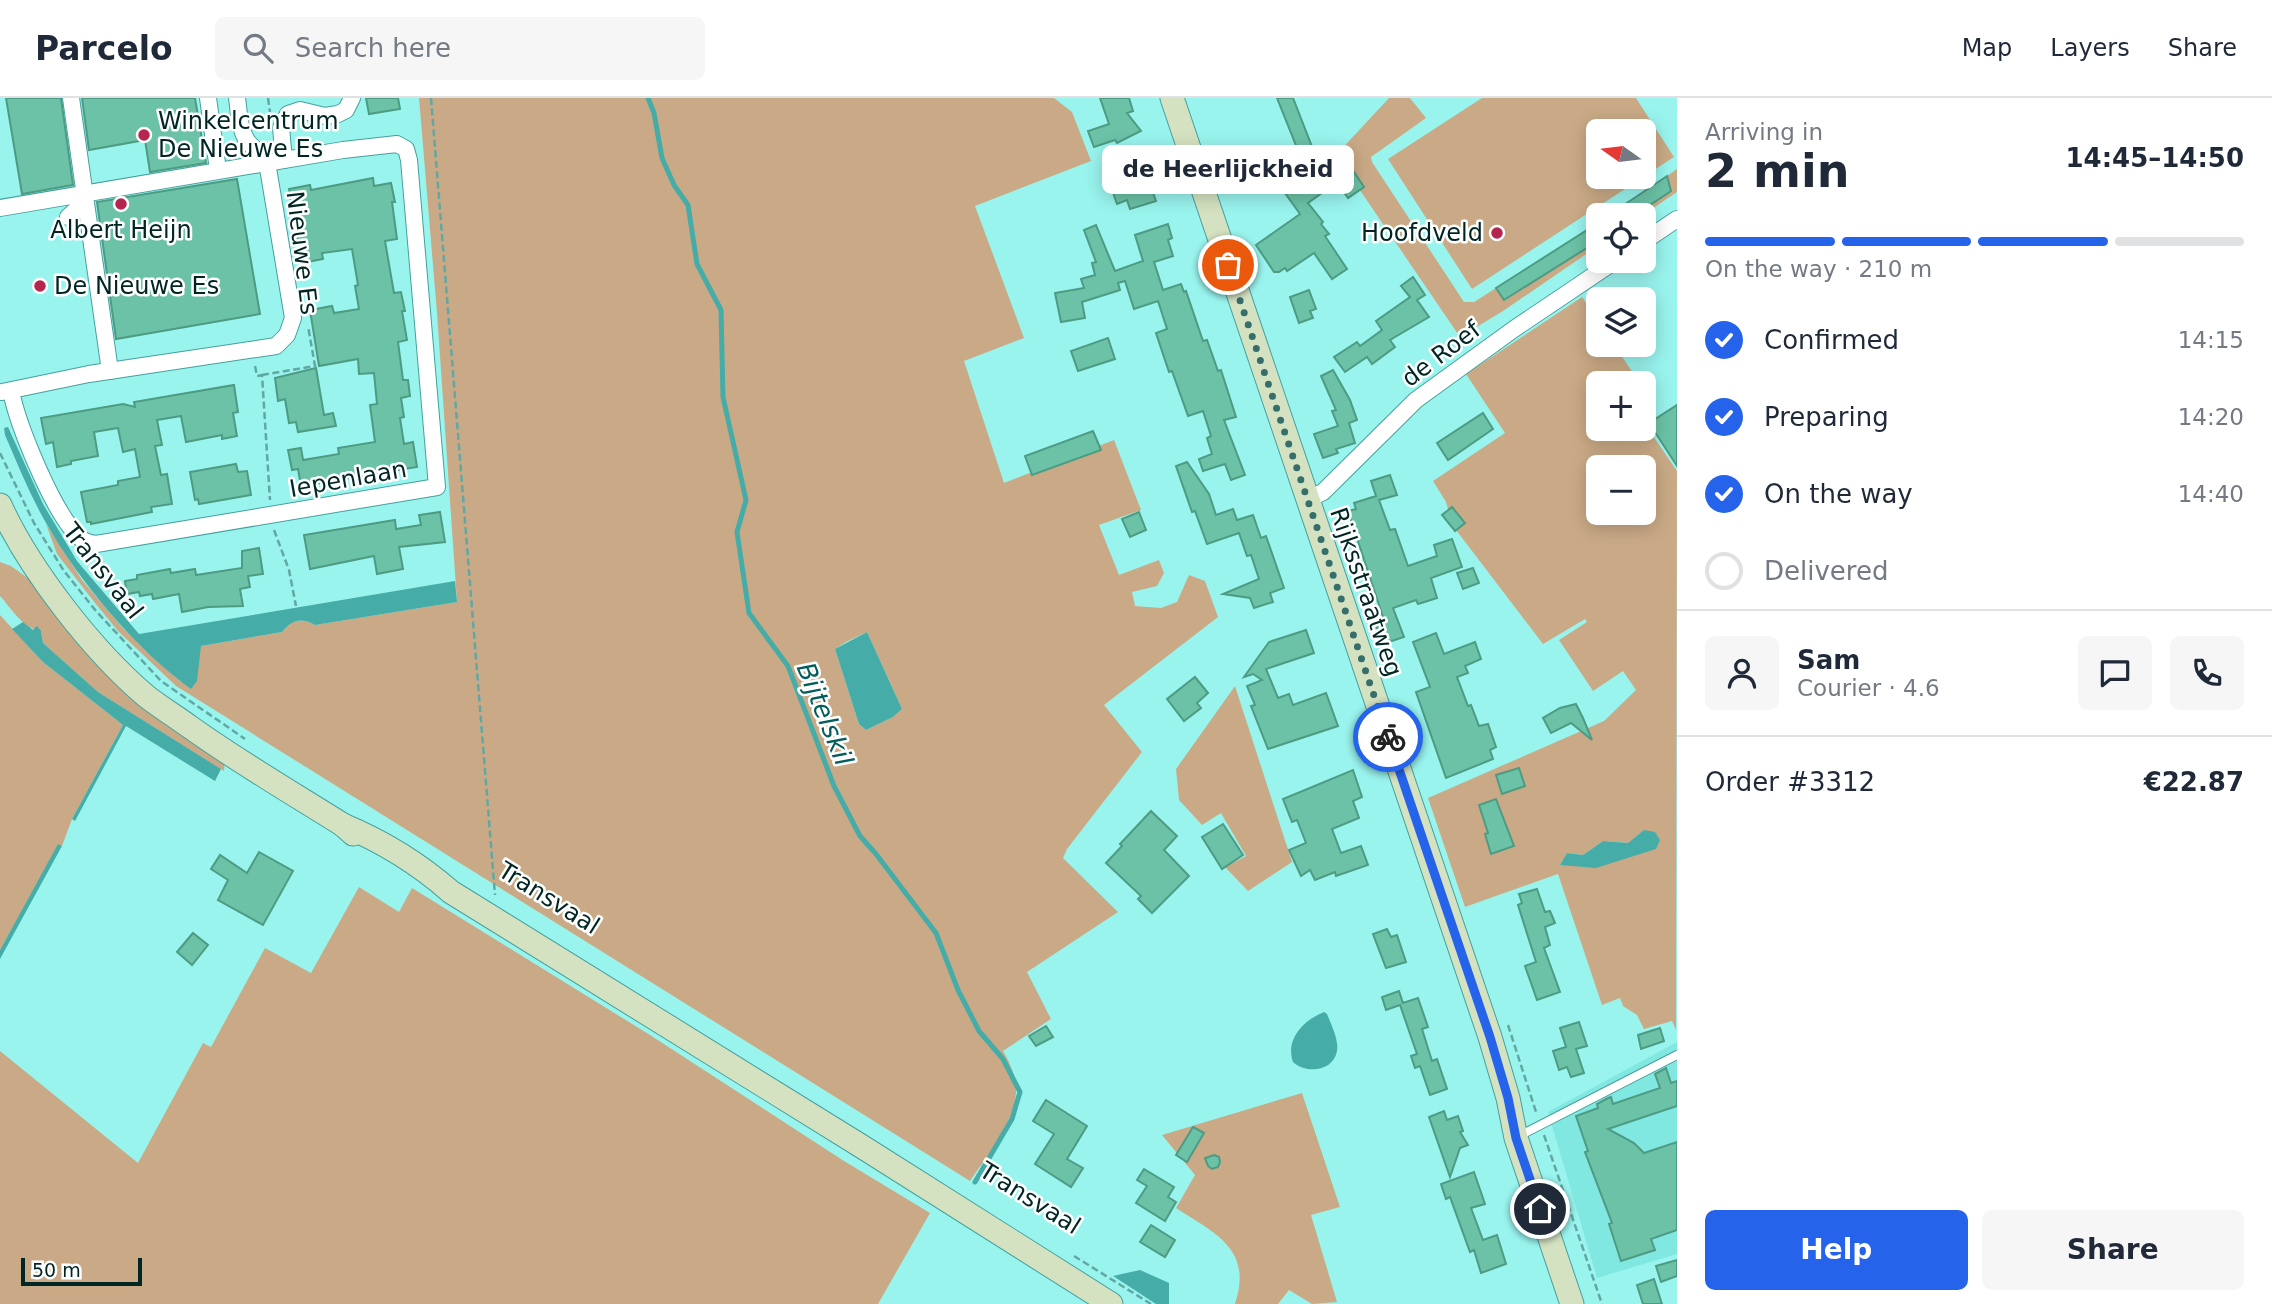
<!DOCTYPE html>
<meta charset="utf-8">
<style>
:root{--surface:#fff;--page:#f6f6f7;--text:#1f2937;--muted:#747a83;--line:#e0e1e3;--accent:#2563eb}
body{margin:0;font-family:"DejaVu Sans",sans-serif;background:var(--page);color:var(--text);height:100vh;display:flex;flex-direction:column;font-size:26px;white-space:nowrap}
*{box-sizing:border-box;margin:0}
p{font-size:23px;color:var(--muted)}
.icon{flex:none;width:38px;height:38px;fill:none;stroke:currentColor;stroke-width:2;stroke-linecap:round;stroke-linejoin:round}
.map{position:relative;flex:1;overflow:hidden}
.panel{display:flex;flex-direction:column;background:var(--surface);width:595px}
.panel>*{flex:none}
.needle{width:46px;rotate:284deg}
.buttons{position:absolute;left:1586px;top:21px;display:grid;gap:14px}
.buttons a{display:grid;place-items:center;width:70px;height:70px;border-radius:10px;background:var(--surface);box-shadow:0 4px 18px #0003;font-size:35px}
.scale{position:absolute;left:21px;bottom:18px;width:121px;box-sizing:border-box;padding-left:7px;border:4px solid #002624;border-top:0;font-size:19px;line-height:24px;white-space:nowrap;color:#002624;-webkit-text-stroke:5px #fff;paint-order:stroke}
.pin{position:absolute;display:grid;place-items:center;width:60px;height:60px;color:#fff;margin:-30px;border:4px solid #fff;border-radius:50%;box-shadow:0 2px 7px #0007}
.courier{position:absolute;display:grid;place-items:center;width:70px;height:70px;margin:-35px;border:5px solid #2563eb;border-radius:50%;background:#fff;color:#222;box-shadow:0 2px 9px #0007}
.bubble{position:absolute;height:49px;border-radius:10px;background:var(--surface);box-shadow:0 4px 18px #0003;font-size:23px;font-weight:600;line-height:49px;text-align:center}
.head em{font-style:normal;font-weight:600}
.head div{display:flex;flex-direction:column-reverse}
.head{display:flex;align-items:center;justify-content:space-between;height:119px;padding:0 28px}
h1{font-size:46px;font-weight:600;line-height:52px}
.bar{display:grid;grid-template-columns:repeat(4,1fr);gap:10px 7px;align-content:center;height:84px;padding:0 28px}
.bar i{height:9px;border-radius:5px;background:var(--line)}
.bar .selected{background:var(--accent)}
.bar p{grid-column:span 4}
.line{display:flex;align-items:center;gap:18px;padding:0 28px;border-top:2px solid var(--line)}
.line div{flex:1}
.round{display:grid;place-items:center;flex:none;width:74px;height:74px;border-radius:10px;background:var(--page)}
ol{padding:0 28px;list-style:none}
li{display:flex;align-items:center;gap:21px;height:77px}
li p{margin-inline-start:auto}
li .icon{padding:7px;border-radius:50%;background:var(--accent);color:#fff;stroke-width:4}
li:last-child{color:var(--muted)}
li i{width:38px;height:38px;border:4px solid var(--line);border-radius:50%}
.action{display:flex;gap:14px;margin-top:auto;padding:14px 28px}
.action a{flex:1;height:80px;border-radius:10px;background:var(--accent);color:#fff;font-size:28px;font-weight:600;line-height:80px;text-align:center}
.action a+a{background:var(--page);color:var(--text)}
header{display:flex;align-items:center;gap:42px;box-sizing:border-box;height:98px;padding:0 35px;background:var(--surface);border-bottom:2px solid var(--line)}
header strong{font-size:33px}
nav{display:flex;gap:38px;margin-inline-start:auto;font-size:24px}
.search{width:490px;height:63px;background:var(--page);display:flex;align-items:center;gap:18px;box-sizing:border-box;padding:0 24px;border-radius:10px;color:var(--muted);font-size:26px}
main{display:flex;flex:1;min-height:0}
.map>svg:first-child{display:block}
.built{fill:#81e7e1}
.green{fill:#caaa86;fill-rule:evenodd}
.water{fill:#45aca7}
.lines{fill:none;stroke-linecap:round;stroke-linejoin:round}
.stream{stroke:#45aca7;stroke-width:5}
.building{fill:#6bc2a6;stroke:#4d9b83;stroke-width:2}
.lane-casing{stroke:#45a09c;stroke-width:10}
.street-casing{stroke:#45a09c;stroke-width:18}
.secondary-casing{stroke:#45a09c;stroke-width:25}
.path{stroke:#61a8a4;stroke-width:2.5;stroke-dasharray:7 3.5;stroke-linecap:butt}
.lane{stroke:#fff;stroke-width:8}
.street{stroke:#fff;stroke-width:16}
.secondary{stroke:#d4e2c1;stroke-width:23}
.done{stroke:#366e6b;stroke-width:7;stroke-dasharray:0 12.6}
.route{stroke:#2563eb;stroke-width:9}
.poi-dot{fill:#b6254e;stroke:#fff;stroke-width:2.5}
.labels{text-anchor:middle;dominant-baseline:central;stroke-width:5;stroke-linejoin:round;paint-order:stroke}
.poi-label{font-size:24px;fill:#002624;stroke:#fff;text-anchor:start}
.street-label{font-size:24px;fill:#002624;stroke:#fff}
.water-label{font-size:26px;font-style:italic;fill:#015e5b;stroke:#fff}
</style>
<header>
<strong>Parcelo</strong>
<div class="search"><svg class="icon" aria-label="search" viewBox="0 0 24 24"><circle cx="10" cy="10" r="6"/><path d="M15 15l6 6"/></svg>Search here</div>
<nav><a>Map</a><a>Layers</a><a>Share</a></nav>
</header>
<main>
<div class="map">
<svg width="1677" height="1206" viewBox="0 0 1677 1206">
<rect width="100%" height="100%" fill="#99f4ee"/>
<!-- built -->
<polygon class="built" points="1677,944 1677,1156 1597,1180 1548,1014"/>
<!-- green -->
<g class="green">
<path d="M419,0H1054L1072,14L1091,63L975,108L1024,240L964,263L1004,385L1114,342L1141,412L1099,427L1119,477L1159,462L1164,475L1157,488L1132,494L1135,508L1161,510L1177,504L1189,477L1205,483L1218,519L1104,607L1142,654L1067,751L1063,760L1118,814L1027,874L1051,921L1003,953C1010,965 1017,980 1016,995C1014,1026 987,1058 970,1083L176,588L118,533L95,505L57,456L46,426L82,482L122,529L181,584L201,548L282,534C292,522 301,519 315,527L457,504L437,215ZM867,534L902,611L893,619L866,632L859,626L835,551L846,544Z"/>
<polygon points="1389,0 1410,0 1426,20 1371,59 1372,64 1464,204 1474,204 1496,190 1505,202 1598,143 1598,148 1503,213 1460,239 1336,57"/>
<path d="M1482,0H1636L1674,59L1472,191L1388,61ZM1598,33H1643V79H1598Z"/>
<polygon points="1677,71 1677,94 1643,117 1635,117 1671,93 1667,78"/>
<path d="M1582,199L1598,222V247H1614L1640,285H1598V331H1643V323L1677,373L1676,932L1672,923L1644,931L1637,917L1623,908L1620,900L1602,907L1558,776L1465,809L1428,700L1604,623L1636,592L1623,573L1593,593L1559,542L1587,524L1585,521L1543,546L1453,428L1446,404L1433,383L1505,335L1466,276ZM1598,369H1643V415H1598ZM1644,732L1656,751L1560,767L1567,755L1583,757L1603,743L1628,745Z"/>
<path d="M0,464L11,468L29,481L225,662L224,673L98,594L43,545L41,533C23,531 11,510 0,498Z"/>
<polygon points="0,517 43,564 123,627 72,721 62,748 58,747 0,852"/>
<polygon points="1235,588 1292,764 1248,793 1225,769 1246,758 1221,715 1202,727 1179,702 1176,671"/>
<polygon points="359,789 399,814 412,790 650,937 844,1063 930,1115 878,1206 0,1206 0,953 138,1065 203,945 211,949 265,850 311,875"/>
<path d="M1302,995L1340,1109L1311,1117L1337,1204L1312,1206L1289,1192L1278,1206H1235C1253,1151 1216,1136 1176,1110L1195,1077L1162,1037Z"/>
</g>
<!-- water -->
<g class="water">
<path d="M8,329L43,406L77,463L139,536L455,483L457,504L315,527C301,519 292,522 282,534L201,548L197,583L191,591C136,551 80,485 46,425C30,397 18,367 5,337L4,330Z"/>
<polygon points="23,524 33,532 37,528 41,533 43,545 98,594 221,671 215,683 126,628 75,723 72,721 123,627 43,564 12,531"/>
<polygon points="867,534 902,611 893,619 866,632 859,626 835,551"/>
<polygon points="1644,732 1655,734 1660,742 1656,751 1596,770 1560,767 1567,755 1583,757 1603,743 1628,745"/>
<polygon points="58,746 62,748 0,861 0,852"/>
<path d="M1324,914L1327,916C1331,926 1339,942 1337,953C1333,974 1306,976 1293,964C1285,941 1304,922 1324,914Z"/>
<polygon points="1140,1172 1169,1185 1169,1206 1156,1206 1113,1178"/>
</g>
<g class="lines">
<!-- stream -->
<polyline class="stream" points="648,0 654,15 662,60 674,87 688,107 697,166 721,212 723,299 746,402 737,434 749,515 788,568 834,688 860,738 876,756 936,835 958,892 979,933 1003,961 1020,994 1012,1021 975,1084"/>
</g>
<!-- building -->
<g class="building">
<polygon points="6,0 61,0 73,87 22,96"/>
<polygon points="82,0 195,0 206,65 150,74 145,42 89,52"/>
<polygon points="366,0 398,0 400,11 369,16"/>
<polygon points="1100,0 1129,0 1133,13 1127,15 1141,33 1117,45 1115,42 1094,49 1088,33 1109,26"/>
<polygon points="1277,0 1293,0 1320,69 1333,87 1308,105 1323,124 1321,126 1329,136 1325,138 1347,171 1332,181 1314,155 1287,173 1285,170 1279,174 1274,174 1256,147 1300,116 1277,84 1303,65"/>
<polygon points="1350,68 1364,89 1348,100 1334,80"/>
<polygon points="1145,71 1156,103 1130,111 1127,102 1117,106 1112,92 1130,86 1128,78"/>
<polygon points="1667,78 1671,93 1635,117 1609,117"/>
<polygon points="373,80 374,88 391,85 395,104 392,104 397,141 385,143 394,195 401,194 405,213 402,213 407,242 398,244 403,282 408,282 410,298 401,300 404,319 400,320 404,346 413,344 417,369 301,388 298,371 292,372 288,352 301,350 303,362 339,356 338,350 375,344 370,307 377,306 374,275 359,276 358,261 319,268 310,212 332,208 334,215 359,211 355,188 358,187 352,151 322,155 323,161 302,165 289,91 310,87 311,92"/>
<polygon points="237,81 260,216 116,241 97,104"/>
<polygon points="1598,125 1598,143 1504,202 1496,190"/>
<polygon points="1168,126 1172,140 1168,142 1173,158 1154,164 1163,192 1181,186 1184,194 1186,193 1203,243 1207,242 1218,273 1221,272 1236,319 1224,322 1245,377 1231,382 1225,366 1203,373 1199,361 1212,356 1207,340 1211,338 1203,313 1188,318 1172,273 1169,274 1156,235 1167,231 1158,203 1134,211 1125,183 1118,185 1120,192 1082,204 1085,220 1061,224 1055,195 1084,190 1081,181 1095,177 1092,165 1096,164 1084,132 1096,127 1115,173 1143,163 1135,137"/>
<polygon points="1413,179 1425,197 1417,202 1429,219 1390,242 1395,249 1372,266 1367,259 1345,274 1334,259 1357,244 1360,248 1382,232 1376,223 1410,199 1401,188"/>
<polygon points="1309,192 1316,211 1310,213 1313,220 1299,225 1290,199"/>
<polygon points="1108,240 1115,261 1078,273 1071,253"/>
<polygon points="316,270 324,317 333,315 336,328 298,334 296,324 289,325 285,301 278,303 275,280"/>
<polygon points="1333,272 1350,302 1357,322 1349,325 1355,345 1336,351 1338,355 1323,360 1314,336 1338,328 1332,313 1336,312 1321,278"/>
<polygon points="234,287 238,314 233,315 237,338 222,341 222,337 186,344 181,318 157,322 162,347 155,348 161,377 167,376 172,406 151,409 152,414 91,426 91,424 87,424 81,394 118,387 118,383 140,379 135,351 123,354 118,330 94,334 98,358 71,363 71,366 57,369 53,344 46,346 41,320 123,306 135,309 134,304"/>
<polygon points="1677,307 1677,368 1649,325"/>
<polygon points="1483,315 1493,331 1448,362 1437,345"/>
<polygon points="1093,333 1101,352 1032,377 1025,358"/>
<polygon points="1187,364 1209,396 1216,417 1233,411 1237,422 1253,417 1261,440 1266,438 1284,490 1270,495 1273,504 1254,510 1250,500 1223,496 1259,481 1251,457 1247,458 1239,435 1207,446 1195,413 1192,414 1176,368"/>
<polygon points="236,366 238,374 247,373 251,397 199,406 198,401 195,402 190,374"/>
<polygon points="1390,377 1397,397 1379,402 1390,432 1395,431 1408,468 1437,458 1434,447 1452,441 1462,469 1431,480 1437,500 1418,506 1416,502 1393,510 1404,539 1383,546 1375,525 1384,522 1348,413 1356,411 1354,405 1376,398 1371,383"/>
<polygon points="1452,409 1465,425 1455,433 1442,417"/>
<polygon points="440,414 445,444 399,449 403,471 377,476 374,458 310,471 304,437 395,422 396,431 421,427 419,417"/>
<polygon points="1139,414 1146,432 1130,439 1122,421"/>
<polygon points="259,450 263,476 248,478 250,489 240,491 243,508 208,509 182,514 179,496 153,501 152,496 140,498 139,494 127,496 125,483 137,481 137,477 170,471 171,475 195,471 196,477 242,470 242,453"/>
<polygon points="1473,470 1479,485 1463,491 1457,475"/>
<polygon points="1306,532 1314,555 1266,571 1278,600 1289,596 1293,607 1326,595 1338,628 1268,651 1251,608 1255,607 1247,588 1262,582 1253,576 1244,579 1269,544"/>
<polygon points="1436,535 1444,556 1475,544 1481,561 1465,568 1468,575 1457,579 1468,608 1471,607 1479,628 1488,626 1496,649 1490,652 1493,661 1446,680 1416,594 1430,589 1413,544"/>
<polygon points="1195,579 1208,595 1197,605 1201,610 1184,623 1167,601"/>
<polygon points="1576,606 1583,620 1592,642 1571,625 1551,635 1543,620 1560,610"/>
<polygon points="1519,670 1525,688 1502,696 1496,677"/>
<polygon points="1353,672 1362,699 1353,703 1359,720 1332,731 1341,755 1361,748 1368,767 1336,778 1335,774 1315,782 1310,772 1301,778 1289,752 1306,745 1297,722 1292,724 1283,701"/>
<polygon points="1496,701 1514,748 1491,756 1485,736 1488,735 1479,707"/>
<polygon points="1151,713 1177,738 1164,752 1189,778 1152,815 1138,801 1141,798 1106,765 1122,748 1120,746"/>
<polygon points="1223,726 1243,757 1222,771 1202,739"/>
<polygon points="259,754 293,773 263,827 218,802 228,782 211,771 220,757 247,775"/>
<polygon points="1537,791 1545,814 1550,813 1555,825 1545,829 1550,847 1544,850 1560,894 1537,902 1525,868 1536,864 1518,807 1522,805 1519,796"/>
<polygon points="1387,831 1391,839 1397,837 1406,864 1386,870 1373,836"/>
<polygon points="193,835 208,847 192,867 177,854"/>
<polygon points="1399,893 1403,905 1418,900 1428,929 1422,931 1432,963 1437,961 1447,991 1430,997 1420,968 1415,970 1411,958 1417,956 1400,907 1386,912 1382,899"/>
<polygon points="1579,924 1587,948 1576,951 1584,975 1571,979 1567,969 1559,972 1553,953 1566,949 1560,930"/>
<polygon points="1046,928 1053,939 1036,948 1029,938"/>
<polygon points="1660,930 1664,943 1641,951 1638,937"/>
<polygon points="1666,970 1671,985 1677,983 1677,1008 1608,1031 1634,1045 1644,1055 1677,1044 1677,1132 1651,1141 1655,1152 1621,1163 1609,1126 1612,1125 1585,1054 1588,1053 1576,1018 1598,1010 1597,1006 1608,1000 1611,999 1613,1006 1660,990 1655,976"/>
<polygon points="1046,1002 1087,1028 1067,1061 1083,1070 1071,1089 1035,1066 1054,1036 1033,1023"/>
<polygon points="1444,1013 1447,1022 1458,1018 1463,1033 1460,1034 1468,1047 1460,1050 1450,1079 1429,1019"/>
<polygon points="1193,1029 1204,1035 1187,1064 1176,1057"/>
<polygon points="1214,1057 1219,1059 1220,1064 1218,1069 1212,1071 1208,1068 1205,1060"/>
<polygon points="1144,1071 1174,1089 1168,1099 1176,1104 1165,1123 1136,1105 1147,1088 1137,1082"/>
<polygon points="1474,1074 1485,1106 1471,1110 1483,1142 1497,1137 1506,1166 1481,1175 1474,1152 1470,1154 1450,1099 1446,1101 1441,1086"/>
<polygon points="1151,1127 1175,1142 1165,1159 1140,1144"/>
<polygon points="1677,1162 1677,1178 1661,1184 1656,1168"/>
<polygon points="1654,1181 1662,1206 1643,1206 1637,1187"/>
</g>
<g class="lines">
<!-- lane casing -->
<g class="lane-casing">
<polyline id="lane" points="1519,1038 1677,957"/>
</g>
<!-- street casing -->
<g class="street-casing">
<g id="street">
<polyline points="71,0 110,273"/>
<polyline points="208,0 218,72"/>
<polyline points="284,62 281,30 288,16 300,12 325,18 338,16 346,12 352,0"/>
<path d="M0,110L343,52L397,46L406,51L409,62L437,389L96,446C88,445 82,443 77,437C52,411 18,328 11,293"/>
<polyline points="68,119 79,109 86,96"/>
<polyline points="1643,144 1677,121"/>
<path d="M2,294L89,276L276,248L287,237L293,220L267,64C261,56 254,51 248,44C239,32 239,13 237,0"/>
<polyline points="1307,402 1323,394 1416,302 1514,231 1615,163"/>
</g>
</g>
<!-- secondary casing -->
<g class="secondary-casing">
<g id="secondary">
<polyline points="1172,0 1490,939 1508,1000 1516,1040 1572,1206"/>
<path d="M0,407C29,471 92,552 146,598C160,609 175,618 190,629C239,664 292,695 343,727L353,736"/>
<path d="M343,727C384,744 418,765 451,794L861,1048L1111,1206"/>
</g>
</g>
<!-- path -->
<g class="path">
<polyline points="268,0 270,14"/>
<polyline points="431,0 495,797"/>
<polyline points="255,268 257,278 262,277 270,402"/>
<polyline points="262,277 315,268 308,228"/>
<polyline points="0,355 34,425 64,473 96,513 161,583 245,641"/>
<polyline points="274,432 289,472 296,508"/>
<polyline points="1508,927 1537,1017"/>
<polyline points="1544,1037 1602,1206"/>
<polyline points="1074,1158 1151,1206"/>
</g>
<!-- lane -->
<use href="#lane" class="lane"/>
<!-- street -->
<use href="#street" class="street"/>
<!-- secondary -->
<use href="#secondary" class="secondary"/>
</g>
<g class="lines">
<!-- done -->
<polyline class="done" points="1228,167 1388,639"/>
<!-- route -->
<polyline class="route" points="1388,639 1490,939 1508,1000 1516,1040 1540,1111"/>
</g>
<!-- markers -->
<g class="poi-dot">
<circle cx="144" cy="37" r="7"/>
<circle cx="121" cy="106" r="7"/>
<circle cx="1497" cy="135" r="7"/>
<circle cx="40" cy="188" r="7"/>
</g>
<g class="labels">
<!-- poi labels -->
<g class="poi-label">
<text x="158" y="23">Winkelcentrum<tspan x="158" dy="28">De Nieuwe Es</tspan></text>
<text x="121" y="132" text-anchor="middle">Albert Heijn</text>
<text x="1483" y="135" text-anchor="end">Hoofdveld</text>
<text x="54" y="188">De Nieuwe Es</text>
</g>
<!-- street labels -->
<g class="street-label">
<text transform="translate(302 155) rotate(83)">Nieuwe Es</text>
<text transform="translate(1441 256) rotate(-37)">de Roef</text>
<text transform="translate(348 381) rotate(-10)">Iepenlaan</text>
<text transform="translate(103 473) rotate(52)">Transvaal</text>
<text transform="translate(1366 494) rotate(71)">Rijksstraatweg</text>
<text transform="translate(549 800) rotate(32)">Transvaal</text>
<text transform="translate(1030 1100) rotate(32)">Transvaal</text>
</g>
<!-- water labels -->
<g class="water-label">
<text transform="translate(825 616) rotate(68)">Bijtelskil</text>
</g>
</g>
</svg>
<div class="buttons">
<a><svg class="needle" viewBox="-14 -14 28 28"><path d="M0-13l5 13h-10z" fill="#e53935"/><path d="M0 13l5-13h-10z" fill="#747a83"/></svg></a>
<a><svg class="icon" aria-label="locate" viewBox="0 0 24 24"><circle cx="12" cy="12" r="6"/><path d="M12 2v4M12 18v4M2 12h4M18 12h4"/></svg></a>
<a><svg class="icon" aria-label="layers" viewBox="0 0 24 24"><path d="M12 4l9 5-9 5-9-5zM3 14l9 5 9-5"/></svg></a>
<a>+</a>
<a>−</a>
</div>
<div class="scale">50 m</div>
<div class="pin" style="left:1228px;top:167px;background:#ea580c"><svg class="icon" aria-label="bag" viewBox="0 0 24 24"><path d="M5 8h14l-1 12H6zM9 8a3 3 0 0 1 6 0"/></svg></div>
<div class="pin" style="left:1540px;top:1111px;background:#1f2937"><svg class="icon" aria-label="home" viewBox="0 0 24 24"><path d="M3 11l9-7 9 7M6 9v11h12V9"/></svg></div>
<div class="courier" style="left:1388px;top:639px"><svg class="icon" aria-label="bike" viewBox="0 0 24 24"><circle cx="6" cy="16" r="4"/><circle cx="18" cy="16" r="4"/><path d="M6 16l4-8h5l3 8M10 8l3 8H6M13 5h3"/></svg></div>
<div class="bubble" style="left:1102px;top:47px;width:252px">de Heerlijckheid</div>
</div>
<section class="panel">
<div class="head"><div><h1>2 min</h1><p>Arriving in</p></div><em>14:45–14:50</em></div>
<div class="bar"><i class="selected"></i><i class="selected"></i><i class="selected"></i><i></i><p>On the way · 210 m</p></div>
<ol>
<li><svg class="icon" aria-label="check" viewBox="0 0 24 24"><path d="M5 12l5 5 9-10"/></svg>Confirmed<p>14:15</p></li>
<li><svg class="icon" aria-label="check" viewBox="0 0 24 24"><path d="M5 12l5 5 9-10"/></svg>Preparing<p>14:20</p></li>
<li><svg class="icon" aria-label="check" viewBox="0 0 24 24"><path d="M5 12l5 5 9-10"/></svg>On the way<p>14:40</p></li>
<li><i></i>Delivered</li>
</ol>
<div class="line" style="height:126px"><a class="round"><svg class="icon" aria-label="person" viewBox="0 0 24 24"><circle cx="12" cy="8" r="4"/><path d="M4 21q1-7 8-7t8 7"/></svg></a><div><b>Sam</b><p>Courier · 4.6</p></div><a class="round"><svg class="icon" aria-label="chat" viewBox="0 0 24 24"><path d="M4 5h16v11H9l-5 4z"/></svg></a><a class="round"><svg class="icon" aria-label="phone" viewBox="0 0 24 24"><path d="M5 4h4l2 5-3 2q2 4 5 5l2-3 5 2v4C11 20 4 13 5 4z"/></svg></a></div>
<div class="line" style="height:91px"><div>Order #3312</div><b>€22.87</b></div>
<div class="action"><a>Help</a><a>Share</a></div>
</section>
</main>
